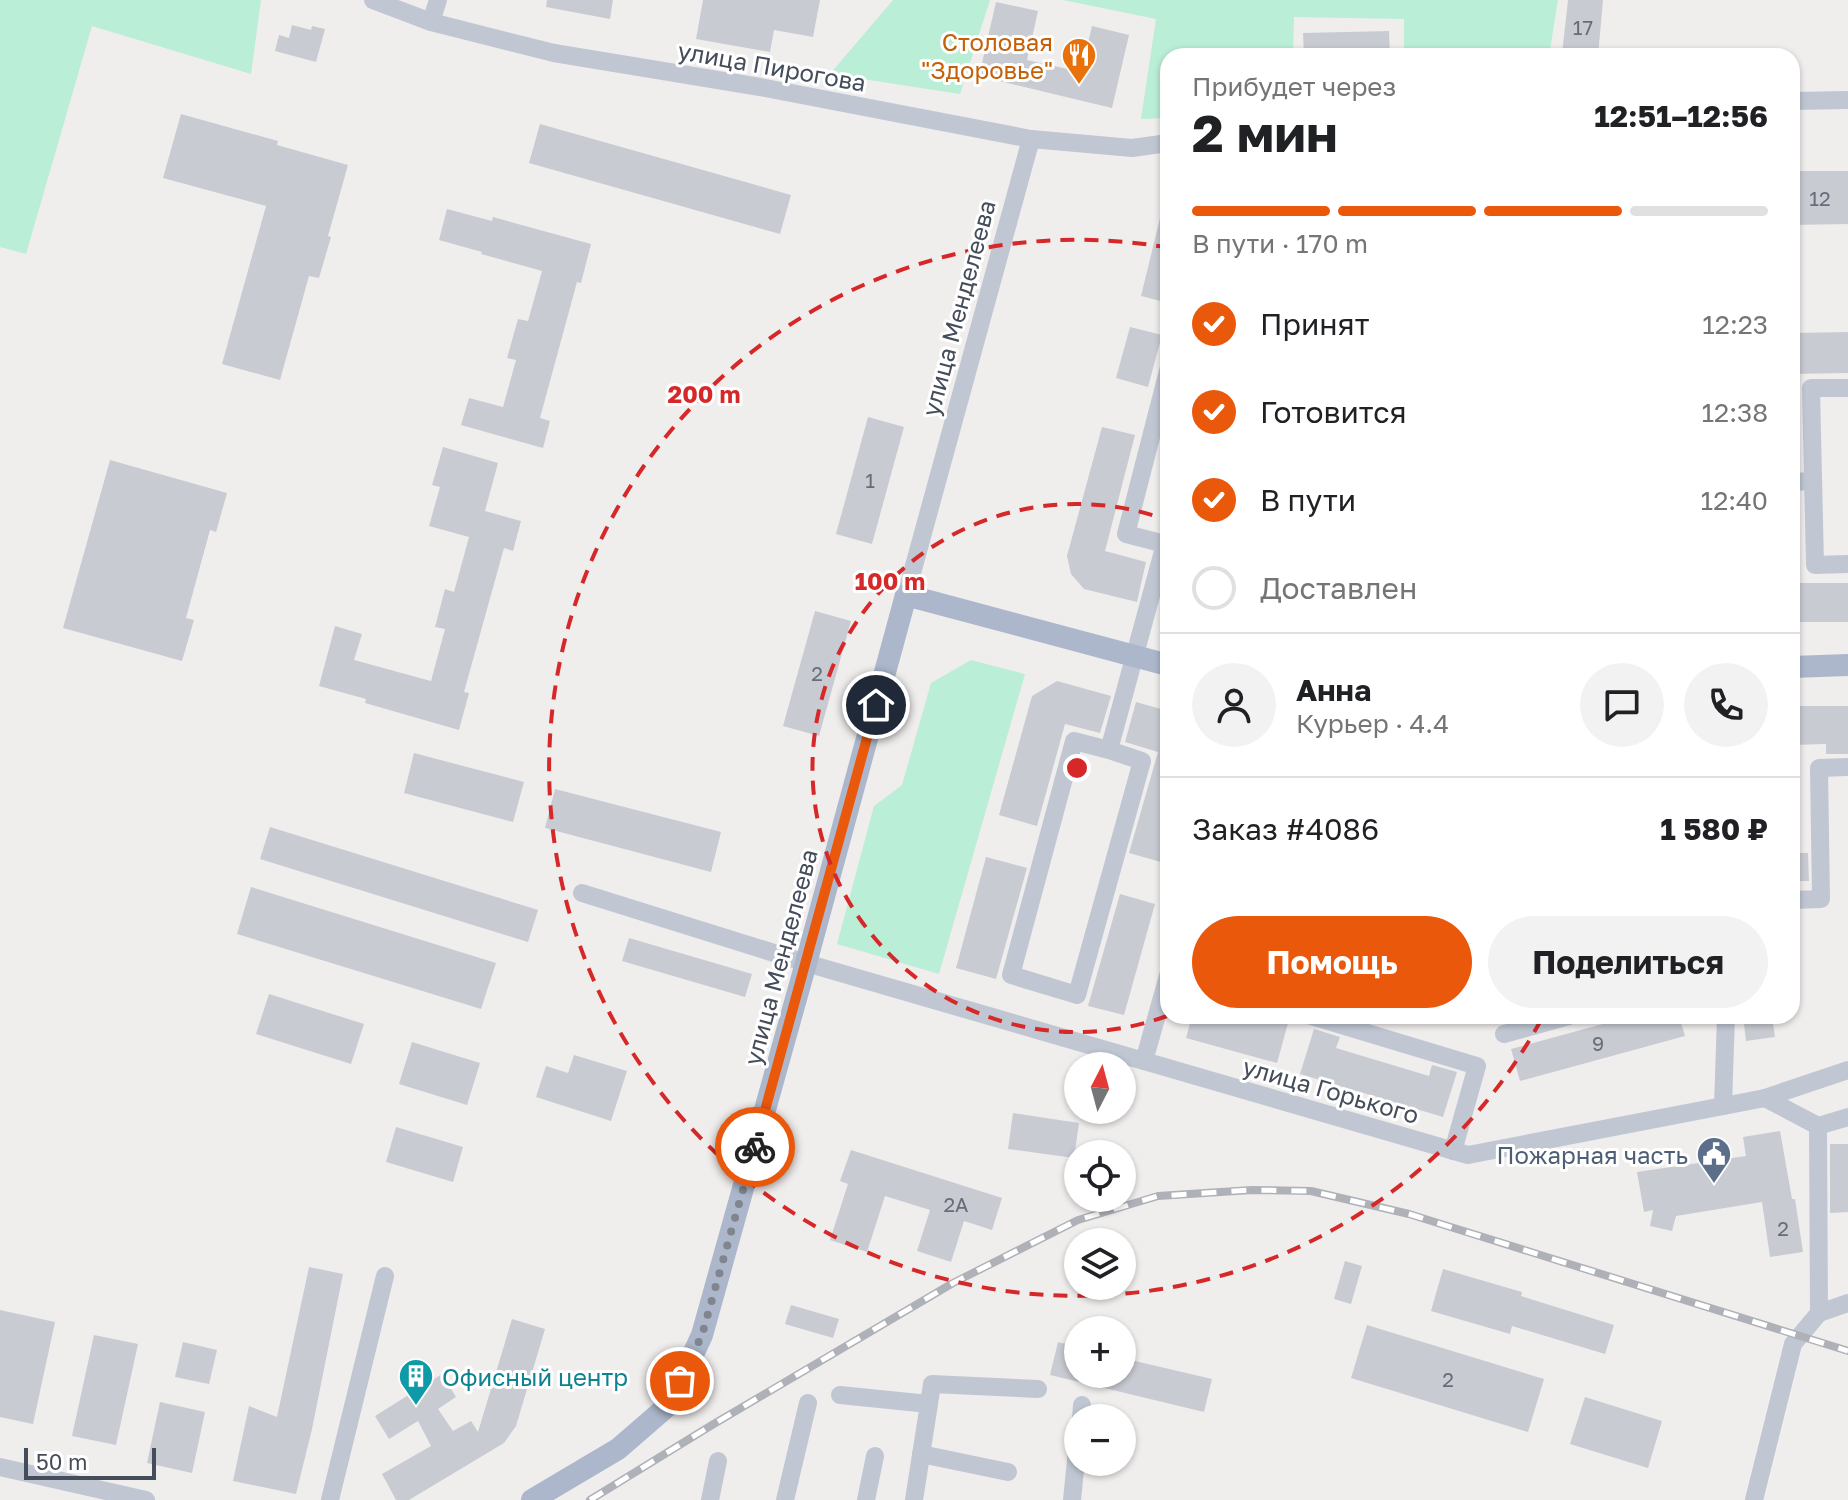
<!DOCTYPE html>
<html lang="ru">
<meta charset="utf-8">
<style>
:root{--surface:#fff;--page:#f2f2f2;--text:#202124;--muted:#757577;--line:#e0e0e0;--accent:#ea580c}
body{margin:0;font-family:"Golos Text",sans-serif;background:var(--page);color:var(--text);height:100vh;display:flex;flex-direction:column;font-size:30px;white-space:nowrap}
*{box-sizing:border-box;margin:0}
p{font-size:26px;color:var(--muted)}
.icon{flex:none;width:44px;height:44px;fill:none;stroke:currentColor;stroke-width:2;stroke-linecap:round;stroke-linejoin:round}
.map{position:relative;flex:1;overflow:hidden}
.details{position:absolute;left:1160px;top:48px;width:640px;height:976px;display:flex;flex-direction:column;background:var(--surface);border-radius:24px;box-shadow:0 2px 6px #0004}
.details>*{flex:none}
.needle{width:52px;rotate:6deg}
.fabs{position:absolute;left:1064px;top:1052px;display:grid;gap:16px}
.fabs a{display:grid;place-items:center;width:72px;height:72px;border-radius:50%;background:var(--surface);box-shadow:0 2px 6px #0004;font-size:40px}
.scale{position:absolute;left:24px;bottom:20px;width:132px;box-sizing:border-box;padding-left:8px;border:4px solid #454d5a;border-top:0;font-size:22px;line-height:28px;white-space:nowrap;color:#454d5a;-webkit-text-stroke:6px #fff;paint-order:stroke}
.pin{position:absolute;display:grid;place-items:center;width:68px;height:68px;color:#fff;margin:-34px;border:4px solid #fff;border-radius:50%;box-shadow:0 2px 8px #0007}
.courier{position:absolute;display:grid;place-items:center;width:80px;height:80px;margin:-40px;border:6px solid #ea580c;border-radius:50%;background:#fff;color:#222;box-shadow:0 2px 10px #0007}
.headline em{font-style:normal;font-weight:700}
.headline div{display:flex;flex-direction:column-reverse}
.headline{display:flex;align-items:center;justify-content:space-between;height:136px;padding:0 32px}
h1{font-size:52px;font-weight:700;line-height:60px}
.bar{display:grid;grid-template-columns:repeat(4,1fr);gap:12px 8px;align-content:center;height:96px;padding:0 32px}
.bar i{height:10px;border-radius:6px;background:var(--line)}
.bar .on{background:var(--accent)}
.bar p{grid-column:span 4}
.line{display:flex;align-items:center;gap:20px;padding:0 32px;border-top:2px solid var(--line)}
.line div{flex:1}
.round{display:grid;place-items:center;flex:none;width:84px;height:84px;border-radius:42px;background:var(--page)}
ol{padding:0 32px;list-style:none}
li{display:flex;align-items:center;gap:24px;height:88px}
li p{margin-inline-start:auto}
li .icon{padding:8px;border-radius:50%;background:var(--accent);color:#fff;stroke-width:4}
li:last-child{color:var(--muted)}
li i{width:44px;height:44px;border:4px solid var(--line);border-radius:50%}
.action{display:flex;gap:16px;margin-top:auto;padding:16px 32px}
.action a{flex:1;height:92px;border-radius:48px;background:var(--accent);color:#fff;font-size:32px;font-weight:700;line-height:92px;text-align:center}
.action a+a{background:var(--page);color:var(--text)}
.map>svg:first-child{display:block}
.green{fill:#baeed7}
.building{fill:#c9cbd3}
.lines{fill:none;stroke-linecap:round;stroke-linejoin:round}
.minor{stroke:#c0c7d3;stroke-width:18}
.major{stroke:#acb7cc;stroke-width:22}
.rail-casing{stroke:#afb1b8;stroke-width:8}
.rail{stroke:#fff;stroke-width:5;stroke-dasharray:15;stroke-linecap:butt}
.done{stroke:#81858d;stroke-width:8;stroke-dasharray:0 14.4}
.route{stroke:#ea580c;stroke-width:10}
.ring{fill:none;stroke:#d62828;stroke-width:4;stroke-dasharray:14 10}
.labels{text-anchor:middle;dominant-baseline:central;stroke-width:6;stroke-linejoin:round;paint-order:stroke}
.number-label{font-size:20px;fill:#666c78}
.food-label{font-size:24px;fill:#c56008;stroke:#fff;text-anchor:end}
.street-label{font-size:24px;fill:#454d5a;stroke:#fff}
.service-label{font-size:24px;fill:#4e5e75;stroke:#fff;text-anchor:end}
.culture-label{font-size:24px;fill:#0d838f;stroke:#fff;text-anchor:start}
.centre{fill:#d62828;stroke:#fff;stroke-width:4}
.ring-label{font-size:24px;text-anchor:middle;font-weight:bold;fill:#d62828;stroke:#fff;stroke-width:6;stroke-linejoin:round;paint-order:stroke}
</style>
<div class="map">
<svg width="1848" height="1500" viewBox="0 0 1848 1500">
<rect width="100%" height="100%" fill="#f0eded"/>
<!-- green -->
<g class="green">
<polygon points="0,0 261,0 251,74 92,26 26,254 0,247"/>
<polygon points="893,0 990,0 960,94 830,74"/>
<polygon points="1063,0 1558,0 1549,56 1404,56 1404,19 1294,17 1293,56 1168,56 1168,118 1141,119 1156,19"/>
<polygon points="971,660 1025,674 939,974 837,944 874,806 902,785 931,683"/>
</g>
<!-- building -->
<g class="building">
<polygon points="547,0 613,0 610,19 546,7"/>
<polygon points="703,0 820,0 813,37 774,30 770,52 696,39"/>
<polygon points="1568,0 1603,0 1598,56 1562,54"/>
<polygon points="996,2 1038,11 1027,60 1081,72 1092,26 1129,35 1112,108 979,76"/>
<polygon points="292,25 311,30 312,26 325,29 316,62 275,51 279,35 289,38"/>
<polygon points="1389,31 1390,56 1304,56 1303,33"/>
<polygon points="181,114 278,141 277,145 348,165 328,236 331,237 319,278 309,276 280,380 222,364 266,206 163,178"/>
<polygon points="540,124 791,195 780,234 529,163"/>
<polygon points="1792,171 1848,171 1848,224 1792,225"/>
<polygon points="1163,206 1168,207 1168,303 1141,296"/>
<polygon points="447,209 492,221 493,217 591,244 581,283 577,282 540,418 550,421 543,448 461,425 469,398 503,407 516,360 507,358 518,319 528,321 542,271 481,254 482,252 439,240"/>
<polygon points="1130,327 1162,335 1148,387 1116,378"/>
<polygon points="1848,332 1848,373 1792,374 1792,333"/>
<polygon points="868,417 904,427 872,544 836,534"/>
<polygon points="1102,427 1135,435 1105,551 1146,562 1137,602 1084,589 1071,574 1067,556"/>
<polygon points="443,447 498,463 485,511 521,521 513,551 504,548 464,692 469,693 459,730 365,703 366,699 319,686 335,626 362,634 354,660 431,681 445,629 435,627 445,589 454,592 469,537 429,526 440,487 432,485"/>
<polygon points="110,460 227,493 216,532 210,530 186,618 194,620 182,661 63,628"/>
<rect x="1792" y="583" width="56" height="39"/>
<polygon points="815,611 851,621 819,736 783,726"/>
<polygon points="1057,681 1111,696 1100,733 1065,724 1037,826 999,815 1032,696"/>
<polygon points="1136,702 1168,711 1168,864 1129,853 1158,752 1125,742"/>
<polygon points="1792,706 1848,706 1848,754 1826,754 1826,744 1792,745"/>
<polygon points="414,753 524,782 513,822 404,793"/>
<polygon points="555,789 721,832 711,872 545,828"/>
<polygon points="270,827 538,910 528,942 260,859"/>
<polygon points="1792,853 1808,853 1809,881 1792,881"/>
<polygon points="986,857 1027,868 996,979 956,968"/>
<polygon points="251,887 496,963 481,1009 237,934"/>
<polygon points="1120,894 1155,904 1124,1015 1088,1006"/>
<polygon points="629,938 752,974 745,997 622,961"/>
<polygon points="269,994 364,1024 351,1064 256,1034"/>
<polygon points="1192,1016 1238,1016 1259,1022 1261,1016 1290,1016 1277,1063 1186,1038"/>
<polygon points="1632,1016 1679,1016 1685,1036 1520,1081 1511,1049"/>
<polygon points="1743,1016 1772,1016 1775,1037 1746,1041"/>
<polygon points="1314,1029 1340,1037 1336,1048 1429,1076 1432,1065 1457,1072 1443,1117 1300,1074"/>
<polygon points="412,1042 480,1063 467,1105 399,1084"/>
<polygon points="574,1055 627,1071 611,1121 536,1097 546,1066 568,1073"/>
<polygon points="1013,1113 1079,1123 1074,1158 1008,1149"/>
<polygon points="396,1127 463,1147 453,1182 386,1162"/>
<polygon points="1780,1131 1792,1199 1795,1199 1803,1252 1770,1257 1762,1202 1676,1216 1672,1231 1650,1226 1653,1210 1644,1212 1637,1172 1746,1156 1743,1137"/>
<polygon points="1830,1144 1848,1144 1848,1212 1830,1213"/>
<polygon points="851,1150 1002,1198 992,1230 964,1221 951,1262 917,1251 930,1210 885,1196 867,1252 830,1240 848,1184 840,1181"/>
<polygon points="1345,1261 1362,1266 1351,1304 1334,1299"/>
<polygon points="309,1267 343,1274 312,1429 296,1494 233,1481 249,1406 277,1417"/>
<polygon points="1443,1269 1522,1292 1521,1296 1614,1325 1605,1354 1512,1326 1510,1334 1431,1311"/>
<polygon points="791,1305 839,1319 833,1338 785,1324"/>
<polygon points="0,1310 55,1322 33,1424 0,1417"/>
<polygon points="512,1319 545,1329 516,1426 504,1443 409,1500 396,1500 382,1474 431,1446 418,1421 389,1439 375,1416 442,1374 456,1397 438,1409 453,1431 471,1421 478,1432"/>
<polygon points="1367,1325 1544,1379 1528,1432 1351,1378"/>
<polygon points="94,1335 138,1344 116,1445 72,1436"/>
<polygon points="183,1342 217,1350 209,1384 175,1377"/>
<polygon points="1058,1342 1078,1347 1078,1374 1122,1374 1122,1358 1212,1379 1204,1412 1050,1375"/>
<polygon points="1585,1397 1662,1421 1648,1468 1570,1444"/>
<polygon points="160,1402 205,1412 192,1473 147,1463"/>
</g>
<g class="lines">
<!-- minor -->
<g class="minor">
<polyline points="373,0 431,22 554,53 760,87 1031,139 1132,148 1168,143"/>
<polyline points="431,22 438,0"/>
<polyline points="1792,101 1848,100"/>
<polyline points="1848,388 1811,388 1815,565 1848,564"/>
<polyline points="1792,482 1813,481"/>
<polyline points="906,595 1031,139"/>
<polyline points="1109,750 1142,761 1077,995 1011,975 1074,741 1109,750 1165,544 1126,534 1168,371"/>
<polyline points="582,893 806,963 1468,1155 1765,1098 1848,1070"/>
<polyline points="1792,900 1821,899 1819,768 1848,767"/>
<polyline points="1311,1016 1477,1066 1453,1151"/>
<polyline points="1504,1034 1569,1016"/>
<polyline points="1144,1061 1168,976"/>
<polyline points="1765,1098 1818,1126 1848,1117"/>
<polyline points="1723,1106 1726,1016"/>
<polyline points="1819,1313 1848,1303"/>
<polyline points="840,1395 929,1404 914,1500"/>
<polyline points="929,1404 932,1384 1038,1389"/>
<polyline points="1081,1418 1082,1405"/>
<polyline points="921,1454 1008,1472"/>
<polyline points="0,1467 146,1500"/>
<polyline points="330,1500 385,1276"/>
<polyline points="710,1500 718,1461"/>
<polyline points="785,1500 808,1403"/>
<polyline points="866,1500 875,1456"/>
<polyline points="1072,1500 1078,1440"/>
<polyline points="1754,1500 1793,1344 1819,1313 1818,1126"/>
</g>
<!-- major -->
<g class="major">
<polyline points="1792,667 1848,665"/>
<polyline points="532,1500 618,1449 670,1404 702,1335 806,963 906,595 1168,665"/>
</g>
<!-- rail casing -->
<g class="rail-casing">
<polyline id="rail" points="590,1500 712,1425 953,1283 1078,1220 1158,1196 1252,1190 1311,1191 1409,1214 1848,1351"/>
</g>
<!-- rail -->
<use href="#rail" class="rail"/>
</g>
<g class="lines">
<!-- done -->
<polyline class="done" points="680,1381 702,1335 755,1147"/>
<!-- route -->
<polyline class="route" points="755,1147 876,705"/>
</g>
<!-- distance rings -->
<g class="ring">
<path d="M1167 1016A264 264 0 1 1 1167 520"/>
<path d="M1541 1020A528 528 0 1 1 1164 247"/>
</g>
<!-- icons -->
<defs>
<g id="restaurant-pin" transform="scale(1.8)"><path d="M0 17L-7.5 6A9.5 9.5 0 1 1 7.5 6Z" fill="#e8710a" stroke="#fff"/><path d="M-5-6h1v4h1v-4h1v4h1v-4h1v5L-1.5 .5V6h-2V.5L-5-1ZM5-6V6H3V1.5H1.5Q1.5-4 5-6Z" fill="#fff"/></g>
<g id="civic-pin" transform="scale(1.8)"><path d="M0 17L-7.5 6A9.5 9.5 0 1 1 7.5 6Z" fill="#5c6f8a" stroke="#fff"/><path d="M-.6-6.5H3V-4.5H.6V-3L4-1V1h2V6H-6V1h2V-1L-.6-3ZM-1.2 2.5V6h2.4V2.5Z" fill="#fff"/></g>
<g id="building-pin" transform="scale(1.8)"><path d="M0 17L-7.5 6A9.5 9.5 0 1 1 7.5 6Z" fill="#0f9aa8" stroke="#fff"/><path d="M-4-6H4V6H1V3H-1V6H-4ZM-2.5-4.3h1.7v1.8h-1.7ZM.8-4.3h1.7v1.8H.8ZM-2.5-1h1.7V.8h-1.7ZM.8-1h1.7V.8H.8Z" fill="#fff"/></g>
</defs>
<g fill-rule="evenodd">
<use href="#restaurant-pin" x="1079" y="55"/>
<use href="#civic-pin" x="1714" y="1154"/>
<use href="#building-pin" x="416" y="1376"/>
</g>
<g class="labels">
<!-- number labels -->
<g class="number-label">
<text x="1583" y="27">17</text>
<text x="1820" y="198">12</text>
<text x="870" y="480">1</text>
<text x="817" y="673">2</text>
<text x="1598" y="1043">9</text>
<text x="956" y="1204">2А</text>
<text x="1783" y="1228">2</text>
<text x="1448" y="1379">2</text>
</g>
<!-- food labels -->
<g class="food-label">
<text x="1053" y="41">Столовая<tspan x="1053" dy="28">"Здоровье"</tspan></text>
</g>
<!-- street labels -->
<g class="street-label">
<text transform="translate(772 66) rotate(10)">улица Пирогова</text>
<text transform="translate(958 308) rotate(-75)">улица Менделеева</text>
<text transform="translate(780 957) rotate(-75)">улица Менделеева</text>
<text transform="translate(1331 1090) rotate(16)">улица Горького</text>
</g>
<!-- service labels -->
<g class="service-label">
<text x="1688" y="1154">Пожарная часть</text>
</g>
<!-- culture labels -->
<g class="culture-label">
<text x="442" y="1376">Офисный центр</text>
</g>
</g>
<circle cx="1077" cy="768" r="12" class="centre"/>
<g class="ring-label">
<text x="704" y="403">200 m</text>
<text x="890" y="590">100 m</text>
</g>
</svg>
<div class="fabs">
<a><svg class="needle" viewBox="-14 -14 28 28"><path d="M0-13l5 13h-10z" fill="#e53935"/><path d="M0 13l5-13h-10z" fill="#757577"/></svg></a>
<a><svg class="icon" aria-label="locate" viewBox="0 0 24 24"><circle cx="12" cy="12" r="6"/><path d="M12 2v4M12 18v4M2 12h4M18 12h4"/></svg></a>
<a><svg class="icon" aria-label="layers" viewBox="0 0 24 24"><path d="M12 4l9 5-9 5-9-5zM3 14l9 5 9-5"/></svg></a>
<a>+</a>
<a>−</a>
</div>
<div class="scale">50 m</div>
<div class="pin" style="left:680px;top:1381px;background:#ea580c"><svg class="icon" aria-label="bag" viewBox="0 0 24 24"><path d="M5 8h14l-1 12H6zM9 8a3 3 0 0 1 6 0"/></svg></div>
<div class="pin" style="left:876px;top:705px;background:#1f2937"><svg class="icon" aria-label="home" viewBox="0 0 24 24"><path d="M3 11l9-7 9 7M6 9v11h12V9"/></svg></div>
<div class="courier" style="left:755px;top:1147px"><svg class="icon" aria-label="bike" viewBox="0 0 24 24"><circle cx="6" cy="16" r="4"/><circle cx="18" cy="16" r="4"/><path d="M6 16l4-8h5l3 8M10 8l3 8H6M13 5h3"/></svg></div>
<section class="details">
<div class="headline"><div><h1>2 мин</h1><p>Прибудет через</p></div><em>12:51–12:56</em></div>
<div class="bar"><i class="on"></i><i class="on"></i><i class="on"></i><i></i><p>В пути · 170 m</p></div>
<ol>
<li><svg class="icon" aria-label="check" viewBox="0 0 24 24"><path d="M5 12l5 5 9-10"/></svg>Принят<p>12:23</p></li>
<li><svg class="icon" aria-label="check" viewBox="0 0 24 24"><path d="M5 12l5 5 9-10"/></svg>Готовится<p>12:38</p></li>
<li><svg class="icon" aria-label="check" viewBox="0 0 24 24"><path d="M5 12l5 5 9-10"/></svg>В пути<p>12:40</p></li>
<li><i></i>Доставлен</li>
</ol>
<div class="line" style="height:144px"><a class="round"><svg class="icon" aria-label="person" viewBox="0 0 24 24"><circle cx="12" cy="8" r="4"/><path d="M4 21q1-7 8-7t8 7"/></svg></a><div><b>Анна</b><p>Курьер · 4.4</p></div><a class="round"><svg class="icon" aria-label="chat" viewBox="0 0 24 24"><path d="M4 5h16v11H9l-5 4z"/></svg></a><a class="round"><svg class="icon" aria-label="phone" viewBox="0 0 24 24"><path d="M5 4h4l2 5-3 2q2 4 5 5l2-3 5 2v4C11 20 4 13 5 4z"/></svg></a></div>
<div class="line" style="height:104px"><div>Заказ #4086</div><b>1 580 ₽</b></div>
<div class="action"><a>Помощь</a><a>Поделиться</a></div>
</section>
</div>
